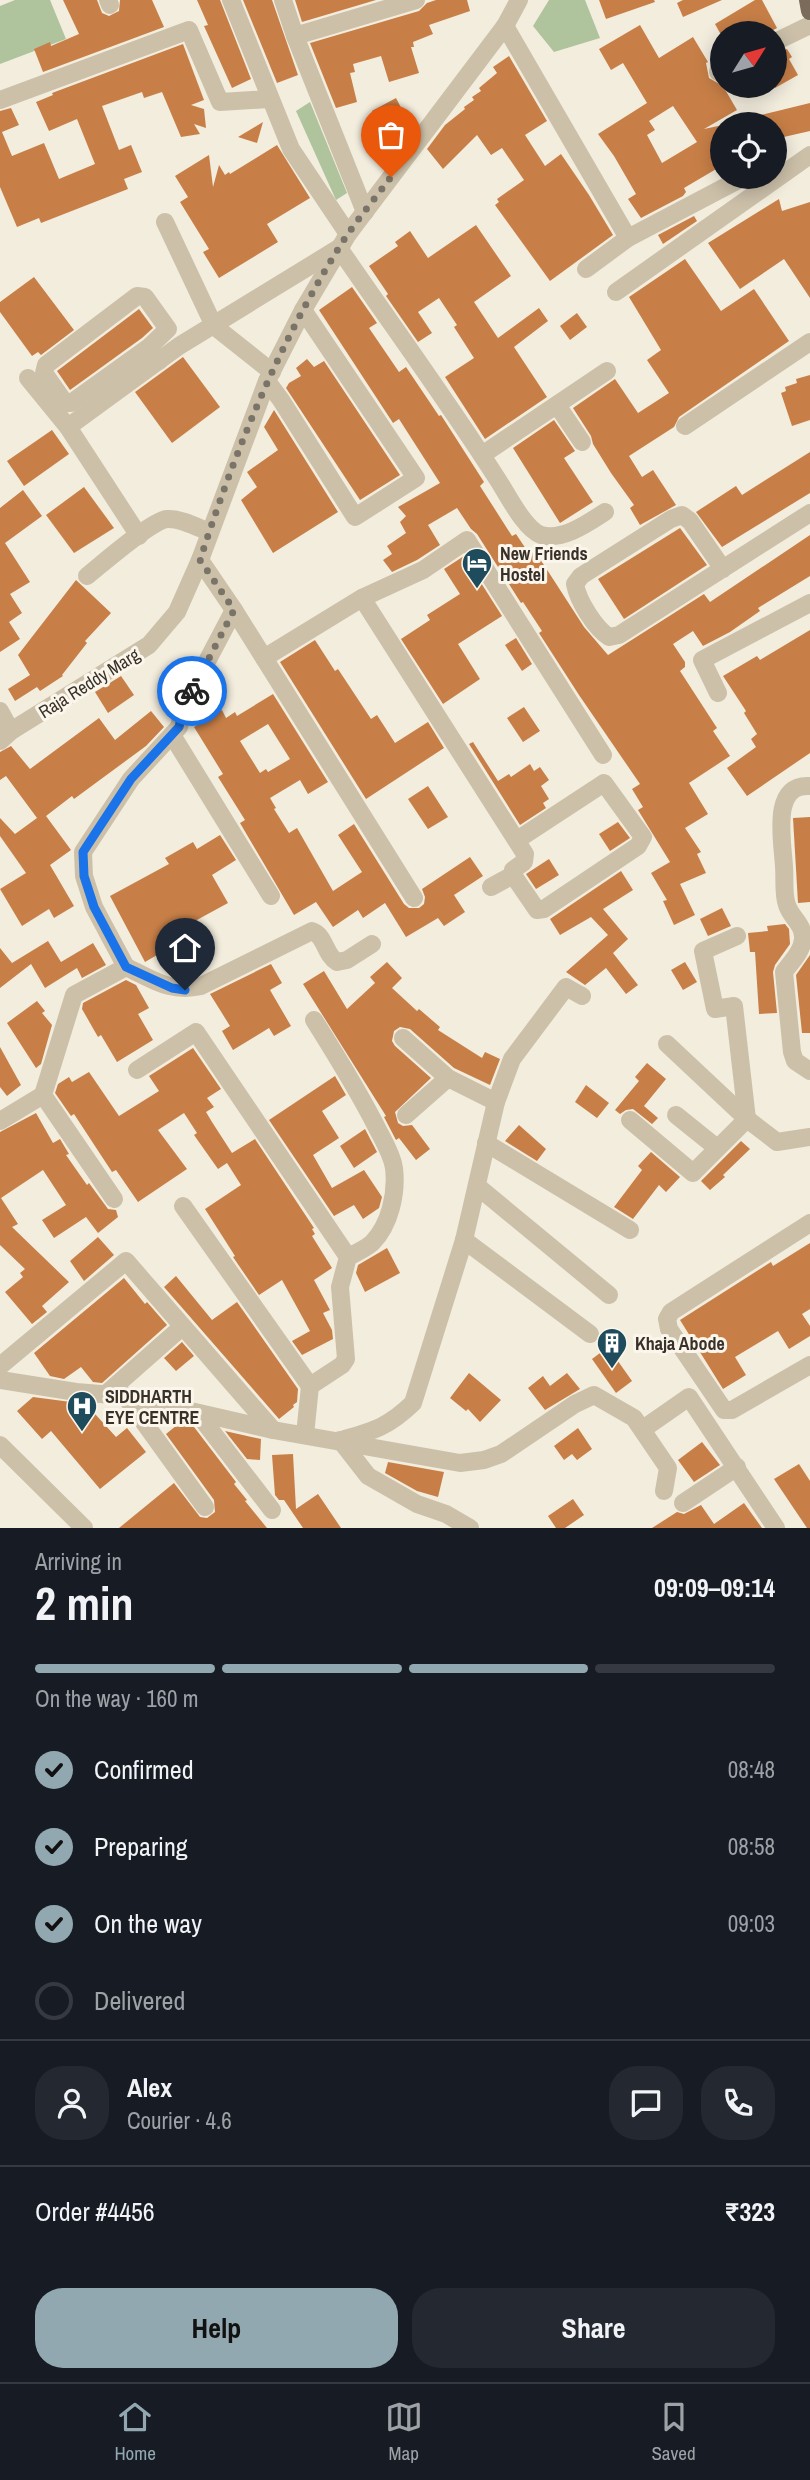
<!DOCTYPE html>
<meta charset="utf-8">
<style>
:root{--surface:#171b24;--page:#242831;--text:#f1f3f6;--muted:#9ea1a6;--line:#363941;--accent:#92a8b1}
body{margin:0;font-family:"Archivo Narrow",sans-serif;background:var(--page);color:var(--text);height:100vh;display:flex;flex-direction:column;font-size:26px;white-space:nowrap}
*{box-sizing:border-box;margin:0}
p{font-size:23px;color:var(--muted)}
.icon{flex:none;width:38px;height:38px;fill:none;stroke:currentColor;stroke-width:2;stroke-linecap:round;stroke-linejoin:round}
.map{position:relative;height:1528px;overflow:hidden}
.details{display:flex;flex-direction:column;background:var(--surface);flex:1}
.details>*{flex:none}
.needle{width:46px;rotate:53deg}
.controls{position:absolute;left:710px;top:21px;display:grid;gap:14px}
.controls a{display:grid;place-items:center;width:77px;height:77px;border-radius:50%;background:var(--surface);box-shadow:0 4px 18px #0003;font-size:35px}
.pin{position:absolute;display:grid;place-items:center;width:60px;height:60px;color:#fff;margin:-72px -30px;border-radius:50% 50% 50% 0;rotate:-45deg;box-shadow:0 0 7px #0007}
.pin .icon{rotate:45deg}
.courier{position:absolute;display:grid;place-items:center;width:70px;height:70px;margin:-35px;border:5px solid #1a73e8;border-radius:50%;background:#fff;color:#222;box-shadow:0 2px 9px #0007}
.overview em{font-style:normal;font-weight:700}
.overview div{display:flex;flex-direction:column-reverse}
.overview{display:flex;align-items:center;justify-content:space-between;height:119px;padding:0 35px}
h1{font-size:46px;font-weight:700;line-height:52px}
.bar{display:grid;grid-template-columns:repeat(4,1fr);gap:10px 7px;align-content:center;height:84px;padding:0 35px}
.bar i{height:9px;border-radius:5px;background:var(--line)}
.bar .active{background:var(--accent)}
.bar p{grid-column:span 4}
.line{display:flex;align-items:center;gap:18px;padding:0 35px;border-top:2px solid var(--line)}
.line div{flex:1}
.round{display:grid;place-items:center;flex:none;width:74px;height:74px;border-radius:28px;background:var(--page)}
ol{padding:0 35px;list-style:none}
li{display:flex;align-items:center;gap:21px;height:77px}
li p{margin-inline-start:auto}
li .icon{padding:7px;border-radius:50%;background:var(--accent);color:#111;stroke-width:4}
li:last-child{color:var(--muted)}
li i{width:38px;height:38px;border:4px solid var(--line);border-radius:50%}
.primary-button{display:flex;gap:14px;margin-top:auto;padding:14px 35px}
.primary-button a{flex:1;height:80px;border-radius:28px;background:var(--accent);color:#111;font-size:28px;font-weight:700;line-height:80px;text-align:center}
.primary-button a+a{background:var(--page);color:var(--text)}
.tabs{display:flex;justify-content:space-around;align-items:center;height:98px;border-top:2px solid var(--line);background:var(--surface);font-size:19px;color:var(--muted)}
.tabs a{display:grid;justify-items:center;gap:4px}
.tabs .active{color:var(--accent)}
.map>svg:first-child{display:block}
.green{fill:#afc39d}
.building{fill:#c87f47;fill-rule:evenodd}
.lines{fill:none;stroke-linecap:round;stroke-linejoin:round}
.minor{stroke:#ccc0a9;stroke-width:18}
.major{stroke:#7b6b5a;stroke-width:18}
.done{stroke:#7a7368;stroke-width:7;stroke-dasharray:0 12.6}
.route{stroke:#1a73e8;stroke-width:9}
.labels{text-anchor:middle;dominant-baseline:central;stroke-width:6;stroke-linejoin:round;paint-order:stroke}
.poi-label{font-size:18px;font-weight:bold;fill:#393129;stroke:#faf6eb;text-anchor:start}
.street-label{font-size:18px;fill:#393129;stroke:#faf6eb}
</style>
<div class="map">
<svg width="810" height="1528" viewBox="0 0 810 1528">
<rect width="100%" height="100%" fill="#f3edde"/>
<!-- green -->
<g class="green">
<polygon points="15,0 50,0 66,39 0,64 0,6"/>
<polygon points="549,0 585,0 600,38 554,52 533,26"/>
<polygon points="310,102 347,193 336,200 296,111"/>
</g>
<!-- building -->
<g class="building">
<polygon points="63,0 97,0 102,13 109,16 119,11 120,0 152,0 164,27 43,72 34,49 50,42 51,46 79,34"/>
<polygon points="197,0 220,0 251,79 232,88 204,26 208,25"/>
<polygon points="243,0 272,0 298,75 277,83"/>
<polygon points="295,0 376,0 302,22"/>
<polygon points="436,0 467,0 470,11 429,25 433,34 413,42 414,47 411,47 419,73 389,82 381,56 353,64 355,72 350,73 357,102 336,108 310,43 419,11 427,3"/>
<polygon points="599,0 654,0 655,2 606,19"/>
<polygon points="683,0 722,0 683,17 677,3"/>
<polygon points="755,0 762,0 777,28 768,33 720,33 715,24"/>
<path d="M640,25L659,58L693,37L708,62L706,63L709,78L723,86L737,110L704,129L723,125V165L684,188L686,192L683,196L641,218L628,199L636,194L614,156L598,134L647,103L623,63L611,70L599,49ZM673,106L697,142L662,163L647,135L655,130L649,121Z"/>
<polygon points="183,44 204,100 191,105 204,109 206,128 194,124 200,134 181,137 162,92 144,98 142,92 102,106 119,150 131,145 142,172 124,179 128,189 41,223 39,218 17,227 0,187 0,111 11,108 19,125 2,132 12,156 44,143 59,179 95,164 77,119 49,131 36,102 53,95 52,93"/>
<polygon points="787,49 792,57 789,59 798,75 775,88 775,53"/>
<polygon points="509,56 547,121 525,135 545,166 561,154 589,195 613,235 550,281 495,205 499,202 497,199 524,180 502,148 491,155 477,135 443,169 427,149 445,125 465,109 464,107 474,100 472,97 481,91 479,88 497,73 493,67"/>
<polygon points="396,98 408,121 383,133 372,111"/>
<polygon points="810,103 810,131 775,139 775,124 745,124 744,119"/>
<polygon points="263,122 257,143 238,137"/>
<polygon points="277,145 310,198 267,224 278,242 219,278 203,252 209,249 180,202 188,197 175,176 209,155 213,187 219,165 225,175 229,172 230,174"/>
<polygon points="779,199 782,211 810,202 810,298 784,259 740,289 708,243"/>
<polygon points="694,216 697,221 663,244 658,235"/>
<polygon points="476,225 511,276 474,302 498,338 539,308 548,321 514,347 547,397 485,439 445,377 474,358 454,327 457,325 439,298 418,312 432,333 418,342 386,296 388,294 369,266 398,246 395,242 410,231 428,258"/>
<polygon points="685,259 721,311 754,289 789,341 679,417 674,427 629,456 642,477 653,470 676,505 640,525 630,508 634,505 611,473 593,444 591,436 573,408 615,379 638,413 669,393 647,360 661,350 629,297"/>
<polygon points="34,277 74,330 41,355 38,352 32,356 0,312 0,302"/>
<polygon points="352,287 377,323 369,328 399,372 406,367 439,416 441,415 484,482 480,486 512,536 516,534 528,552 533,548 584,627 608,655 704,594 710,602 810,535 810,576 758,608 760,611 730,632 703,646 693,631 673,644 685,662 685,667 680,671 717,728 713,731 730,756 689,783 708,814 685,828 701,852 697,854 706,873 680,884 695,915 674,925 663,901 667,900 651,873 670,862 638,810 643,807 632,789 640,784 579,695 539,633 542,631 523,602 521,603 477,534 471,529 457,508 428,525 440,545 417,560 392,572 383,560 392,554 387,546 406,533 400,522 406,516 398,507 440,483 399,419 393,423 319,310"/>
<polygon points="139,309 153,328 142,338 70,390 57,371"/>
<polygon points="577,313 587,327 570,340 560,326"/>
<polygon points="183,357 220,407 172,443 135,392"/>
<polygon points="307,359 314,367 324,361 400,475 360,500 286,388 289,383 301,376 296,368"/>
<polygon points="810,375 810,420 792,426 781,393 786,391 785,387 797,383 796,379"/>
<polygon points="274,410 338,512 273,553 241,500 257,487 247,472 278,450 264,427"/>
<polygon points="554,420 575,451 564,458 593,502 560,523 513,448"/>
<polygon points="52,430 69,454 24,486 7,461"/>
<polygon points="810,452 810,493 722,547 696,512 736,486 742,495"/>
<polygon points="84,487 114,528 74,553 46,515"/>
<polygon points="23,490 42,516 5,543 30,582 10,594 22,613 9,622 20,639 0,652 0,508"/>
<polygon points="680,528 707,565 624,619 598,579"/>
<polygon points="464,556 502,616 458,644 480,679 443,704 401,639 430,620 427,615 460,594 444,569"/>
<polygon points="76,580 111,613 85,641 87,643 62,675 63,676 40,691 37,687 15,701 8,689 30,675 18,655"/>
<polygon points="810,630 810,753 747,796 727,768 756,747 751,739 757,734 744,713 746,711 723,676 757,656 760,660"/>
<polygon points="516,638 532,664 522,671 505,645"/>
<polygon points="315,640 335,671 338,669 371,719 377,715 395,743 428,722 444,748 366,799 280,662"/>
<polygon points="121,676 134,695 108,713 95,692"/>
<path d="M273,694L328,782L308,794L300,780L270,798L276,808L274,809L289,833L297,828L333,891L362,872L338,835L354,824L404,904L409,908H419L424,904L425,897L422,889L470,857L483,876L454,895L465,912L444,926L438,918L406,937L385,903L363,918L358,910L333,927L316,902L294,915L240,823L245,820L218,777L223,774L194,727L222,710L226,718L235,712L237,716ZM268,724L290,759L268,772L266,769L260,773L240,741Z"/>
<polygon points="524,707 540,731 523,742 507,718"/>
<polygon points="151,711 164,727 146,746 74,799 72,796 46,816 71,850 50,865 74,906 54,918 49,909 22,926 0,889 26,873 0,836 0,818 15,834 37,818 6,776 0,780 0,752 11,746 30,769 99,718 115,740"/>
<polygon points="473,742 498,781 509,774 511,777 530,764 534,771 540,767 549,780 541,786 549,799 543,803 546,808 520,825 469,744"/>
<polygon points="428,786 448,817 428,829 408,799"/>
<polygon points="810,817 810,902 798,903 793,818"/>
<polygon points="618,822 630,838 610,851 599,834"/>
<polygon points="220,835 236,860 212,875 228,903 195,921 200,932 189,938 206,967 190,976 179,976 164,951 145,962 110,896 169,864 165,858 193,842 197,849"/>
<polygon points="549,859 559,875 536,889 526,874"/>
<polygon points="621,871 633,890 603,909 628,939 613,953 638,985 626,994 606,968 585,985 566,972 608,935 591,917 560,935 550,919"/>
<polygon points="722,908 731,926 708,936 700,919"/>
<polygon points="785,924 789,929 790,944 775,965 773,972 777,1013 759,1014 755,952 750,952 748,933 768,931 767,926"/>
<polygon points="48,941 61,962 93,943 106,965 82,978 77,968 45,988 31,964 0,988 0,948 12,963"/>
<polygon points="810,955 810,1033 802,1033 796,975"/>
<polygon points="387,962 402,978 392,988 417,1011 419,1009 440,1027 438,1030 482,1058 485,1052 500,1059 490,1085 454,1068 410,1029 400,1027 394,1031 392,1041 395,1046 431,1078 395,1112 398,1123 403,1126 412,1125 430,1149 416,1160 399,1138 396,1140 384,1117 386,1116 303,984 324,971 347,1009 375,983 370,977"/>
<polygon points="685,962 697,982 683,990 671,970"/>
<polygon points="271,964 282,983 270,990 291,1026 274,1036 269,1028 233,1050 222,1031 230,1026 210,994"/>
<polygon points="126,980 136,985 149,1008 138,1014 153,1040 117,1062 101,1035 98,1037 82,1009 83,1003"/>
<polygon points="37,1001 45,1011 42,1013 52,1025 41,1064 36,1068 7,1023"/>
<polygon points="0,1047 21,1085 7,1096 0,1087"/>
<polygon points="193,1048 221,1089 207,1098 214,1107 206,1112 212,1122 232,1153 255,1139 314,1228 312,1229 315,1234 312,1236 332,1268 314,1280 330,1310 323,1313 332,1330 333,1339 302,1355 292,1341 310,1331 282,1280 259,1295 233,1257 235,1256 205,1209 241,1185 227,1163 218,1169 194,1135 197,1133 184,1113 158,1130 187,1169 138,1202 116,1170 112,1172 74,1114 71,1116 55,1093 58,1084 69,1077 72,1082 89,1072 119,1116 159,1091 149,1076"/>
<polygon points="647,1063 666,1079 644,1106 658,1118 652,1124 633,1109 626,1110 620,1114 615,1110 639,1081 635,1077"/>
<polygon points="335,1076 346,1095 322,1111 339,1138 313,1155 332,1188 364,1170 382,1197 379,1208 363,1219 354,1205 334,1216 269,1120"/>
<polygon points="586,1085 609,1103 597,1118 575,1102"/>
<polygon points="36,1113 53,1143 60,1139 69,1154 66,1155 87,1185 89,1183 108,1209 116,1210 118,1217 98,1233 86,1217 54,1238 42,1220 66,1205 43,1170 1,1198 18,1224 12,1227 69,1282 42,1306 47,1312 32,1324 5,1292 23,1277 20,1273 25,1269 0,1245 0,1132"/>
<polygon points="519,1125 546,1149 537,1161 505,1141"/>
<polygon points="365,1129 377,1152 354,1168 340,1146"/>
<polygon points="741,1141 750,1149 723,1175 725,1177 710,1190 701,1181"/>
<polygon points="651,1152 680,1177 666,1192 659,1185 633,1219 614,1207 642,1170 638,1166"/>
<polygon points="98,1237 114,1255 84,1281 70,1261"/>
<polygon points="810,1243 810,1309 802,1314 810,1326 810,1336 789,1349 778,1331 735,1357 746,1375 723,1389 680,1320 771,1262 773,1266"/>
<polygon points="387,1248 400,1273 365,1292 356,1273 358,1265"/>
<polygon points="176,1276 212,1320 237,1302 298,1389 297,1402 293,1405 294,1407 279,1419 164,1287"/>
<polygon points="124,1278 145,1304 147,1302 167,1325 102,1383 93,1382 81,1367 64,1379 50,1376 34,1353"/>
<polygon points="182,1342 194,1356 176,1371 164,1358"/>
<polygon points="608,1347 632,1381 616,1393 592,1359"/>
<polygon points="469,1373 501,1400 480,1422 468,1409 466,1411 450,1398"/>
<polygon points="567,1373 580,1389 545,1410 528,1388 543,1376 550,1386"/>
<polygon points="33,1397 86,1404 116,1437 127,1428 146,1452 100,1489 51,1431 42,1439 17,1411"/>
<polygon points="182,1421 191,1423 236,1482 234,1484 247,1500 245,1501 267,1528 119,1528 174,1483 200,1517 207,1518 215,1512 214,1500 166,1434"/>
<polygon points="578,1428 592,1449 577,1460 572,1454 564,1460 554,1446"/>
<polygon points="225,1431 261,1439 260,1460 247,1459"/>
<polygon points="702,1442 720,1465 694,1482 678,1460"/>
<polygon points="293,1454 296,1509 318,1494 341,1528 303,1528 284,1500 279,1500 275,1495 272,1455"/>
<polygon points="388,1462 444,1472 438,1497 417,1491 385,1473"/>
<polygon points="799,1464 810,1481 810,1528 807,1528 774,1479"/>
<polygon points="573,1499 584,1515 565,1528 556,1528 548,1516"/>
<polygon points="744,1503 762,1528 652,1528 677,1512 684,1514 701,1505 714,1524"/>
</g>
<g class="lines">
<!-- minor -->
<g class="minor">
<polyline points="108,0 110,5"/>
<polyline points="231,0 291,149 348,234"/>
<polyline points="283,0 295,36 416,0"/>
<polyline points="505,26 628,238"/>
<polyline points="295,36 365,212"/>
<polyline points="775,42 810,25"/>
<polyline points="718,72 723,69"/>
<polyline points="0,100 189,30 220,102 269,99"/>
<polyline points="165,222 214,326 272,372"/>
<polyline points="586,269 628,238 744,177"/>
<polyline points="616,292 810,155"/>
<polyline points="149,347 71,403 65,403 44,373 46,365 137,296 145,297 168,329 149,347 159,361"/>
<polyline points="28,378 68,427"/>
<polyline points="267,381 281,400 355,517 416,478 303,310"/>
<polyline points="557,405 582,442"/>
<polyline points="685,426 810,342"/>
<polyline points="482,455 607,371"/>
<path d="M139,536L68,427L179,346L339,248C391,324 446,399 496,477C507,493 524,529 541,535C563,541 588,523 605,512"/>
<polyline points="200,560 234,610 414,898"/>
<path d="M723,569L690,521L682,515L671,519L581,576L575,584C578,601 595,628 609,637L619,635L810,513"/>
<path d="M87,576C102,564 151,521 167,519C180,518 197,527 209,532"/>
<polyline points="362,598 525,854 524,862 513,870 513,875 537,910 544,909 638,846 643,837 604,783 517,840"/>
<polyline points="264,658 362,598 423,570 467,540 603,755"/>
<polyline points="718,693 702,660 810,603"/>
<polyline points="0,711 11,731"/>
<polyline points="172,735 271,896"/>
<polyline points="0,741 11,731 149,645 177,612 200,560 267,381 303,310 348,234 505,26 519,0"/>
<path d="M810,786C770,783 783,843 784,867C785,878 783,895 787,905C791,918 804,924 803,939C802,952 791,962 784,972L792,1052L795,1061L810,1071"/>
<polyline points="491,887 513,875"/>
<path d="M126,967C154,980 170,993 201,986L312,931C325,935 325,955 337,962L347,960L372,944"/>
<polyline points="403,1038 448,1078 496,1102"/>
<polyline points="667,1044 747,1119 777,1142 810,1137"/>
<polyline points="137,1070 196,1032 348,1257"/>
<polyline points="406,1115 448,1078"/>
<polyline points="676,1115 717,1148"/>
<polyline points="630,1120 693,1173 747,1119 734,1006 715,1009 703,951 737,936"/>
<polyline points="0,1121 43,1095"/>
<polyline points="486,1143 630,1230"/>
<polyline points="477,1186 609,1295"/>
<polyline points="114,1199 43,1095 74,995 126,967 94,907 84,876 83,852 131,779 179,727 184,705 234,610"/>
<polyline points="183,1206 310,1386"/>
<polyline points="810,1223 671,1312 667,1319 669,1329 724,1410 732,1410 810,1365"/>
<polyline points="464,1240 590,1334"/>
<polyline points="0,1366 126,1261 273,1430"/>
<polyline points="0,1380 76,1392 125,1396 273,1430 460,1463 484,1460 501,1454 575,1404 594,1395 634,1418 668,1468 664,1491"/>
<polyline points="106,1394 182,1327"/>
<polyline points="125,1396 205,1507"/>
<polyline points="199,1415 272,1510"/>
<polyline points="643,1429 689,1397 776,1528"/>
<path d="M305,1435L310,1386L342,1365L346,1359L340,1287L348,1257C356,1253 365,1249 372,1243C390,1225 397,1193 394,1168C392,1154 383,1140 377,1128C358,1090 336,1055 314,1020"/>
<path d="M345,1439C376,1430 389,1426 413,1403L464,1240L496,1102L512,1059L566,987L582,996"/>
<polyline points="340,1440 368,1476 417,1504 446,1514 470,1528"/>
<polyline points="0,1445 84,1528"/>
<polyline points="683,1503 737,1467"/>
</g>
<!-- major -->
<polyline class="major" points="808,0 810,11"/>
</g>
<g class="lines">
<!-- done -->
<path class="done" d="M192,691L234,610L200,560C235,451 279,343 340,246C355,222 374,200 391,177"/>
<!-- route -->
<polyline class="route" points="185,990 172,988 126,967 94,907 84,876 83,852 131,779 179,727 184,705 192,691"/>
</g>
<!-- icons -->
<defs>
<g id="hotel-pin" transform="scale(1.575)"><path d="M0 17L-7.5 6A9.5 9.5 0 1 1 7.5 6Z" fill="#1e4c5c" stroke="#faf6eb"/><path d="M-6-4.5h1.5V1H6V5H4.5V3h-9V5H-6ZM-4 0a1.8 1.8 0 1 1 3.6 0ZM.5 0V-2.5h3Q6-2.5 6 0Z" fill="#fff"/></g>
<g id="building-pin" transform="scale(1.575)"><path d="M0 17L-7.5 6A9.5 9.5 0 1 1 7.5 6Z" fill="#1e4c5c" stroke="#faf6eb"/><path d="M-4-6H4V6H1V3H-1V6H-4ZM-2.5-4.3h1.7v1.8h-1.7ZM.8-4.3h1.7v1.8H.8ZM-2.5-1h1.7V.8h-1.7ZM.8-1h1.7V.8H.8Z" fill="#fff"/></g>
<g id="hospital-pin" transform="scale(1.575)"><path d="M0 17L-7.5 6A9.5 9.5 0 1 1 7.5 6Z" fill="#1e4c5c" stroke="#faf6eb"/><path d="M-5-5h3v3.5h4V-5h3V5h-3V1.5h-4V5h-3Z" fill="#fff"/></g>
</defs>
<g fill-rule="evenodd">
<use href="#hotel-pin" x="477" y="563"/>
<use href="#building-pin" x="612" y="1343"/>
<use href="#hospital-pin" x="82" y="1406"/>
</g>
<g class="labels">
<!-- poi labels -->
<g class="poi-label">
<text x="500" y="553">New Friends<tspan x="500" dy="21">Hostel</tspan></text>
<text x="635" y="1343">Khaja Abode</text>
<text x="105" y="1396">SIDDHARTH<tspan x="105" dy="21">EYE CENTRE</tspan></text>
</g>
<!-- street labels -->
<g class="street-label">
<text transform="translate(89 683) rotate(-32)">Raja Reddy Marg</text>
</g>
</g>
</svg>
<div class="controls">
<a><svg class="needle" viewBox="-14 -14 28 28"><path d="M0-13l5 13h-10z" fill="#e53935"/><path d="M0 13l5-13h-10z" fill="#9ea1a6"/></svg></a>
<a><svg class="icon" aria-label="locate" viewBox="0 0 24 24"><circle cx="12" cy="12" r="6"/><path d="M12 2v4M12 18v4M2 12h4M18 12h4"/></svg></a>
</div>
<div class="pin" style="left:391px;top:177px;background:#ea580c"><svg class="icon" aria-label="bag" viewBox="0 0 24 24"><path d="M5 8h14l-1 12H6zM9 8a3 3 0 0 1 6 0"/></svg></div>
<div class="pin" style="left:185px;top:990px;background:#1f2937"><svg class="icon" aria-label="home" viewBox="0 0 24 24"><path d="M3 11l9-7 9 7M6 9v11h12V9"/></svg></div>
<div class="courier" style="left:192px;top:691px"><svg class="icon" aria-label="bike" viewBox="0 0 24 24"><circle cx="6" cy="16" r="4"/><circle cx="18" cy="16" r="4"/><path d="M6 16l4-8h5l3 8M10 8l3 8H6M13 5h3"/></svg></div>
</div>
<section class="details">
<div class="overview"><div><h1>2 min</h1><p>Arriving in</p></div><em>09:09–09:14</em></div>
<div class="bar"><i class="active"></i><i class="active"></i><i class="active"></i><i></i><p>On the way · 160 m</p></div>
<ol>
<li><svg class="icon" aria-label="check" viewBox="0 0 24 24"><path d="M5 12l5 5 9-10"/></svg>Confirmed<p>08:48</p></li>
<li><svg class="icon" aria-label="check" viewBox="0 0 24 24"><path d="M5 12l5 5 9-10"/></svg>Preparing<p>08:58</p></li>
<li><svg class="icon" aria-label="check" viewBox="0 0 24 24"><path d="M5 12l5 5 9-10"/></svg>On the way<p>09:03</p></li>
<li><i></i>Delivered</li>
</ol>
<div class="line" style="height:126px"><a class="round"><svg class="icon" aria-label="person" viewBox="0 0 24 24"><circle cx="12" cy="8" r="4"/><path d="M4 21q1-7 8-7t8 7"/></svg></a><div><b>Alex</b><p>Courier · 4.6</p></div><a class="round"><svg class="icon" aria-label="chat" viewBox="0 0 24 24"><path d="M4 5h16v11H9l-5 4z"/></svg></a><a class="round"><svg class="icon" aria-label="phone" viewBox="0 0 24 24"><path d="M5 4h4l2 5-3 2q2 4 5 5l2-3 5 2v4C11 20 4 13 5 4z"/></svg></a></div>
<div class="line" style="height:91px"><div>Order #4456</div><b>₹323</b></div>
<div class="primary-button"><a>Help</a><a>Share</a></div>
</section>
<nav class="tabs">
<a class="active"><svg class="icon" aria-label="home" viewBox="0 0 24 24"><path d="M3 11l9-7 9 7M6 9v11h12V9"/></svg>Home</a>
<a><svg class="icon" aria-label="map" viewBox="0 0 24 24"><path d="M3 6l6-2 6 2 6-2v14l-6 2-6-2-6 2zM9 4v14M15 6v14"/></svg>Map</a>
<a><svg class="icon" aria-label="saved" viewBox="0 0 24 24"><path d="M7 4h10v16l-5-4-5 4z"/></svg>Saved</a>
</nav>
